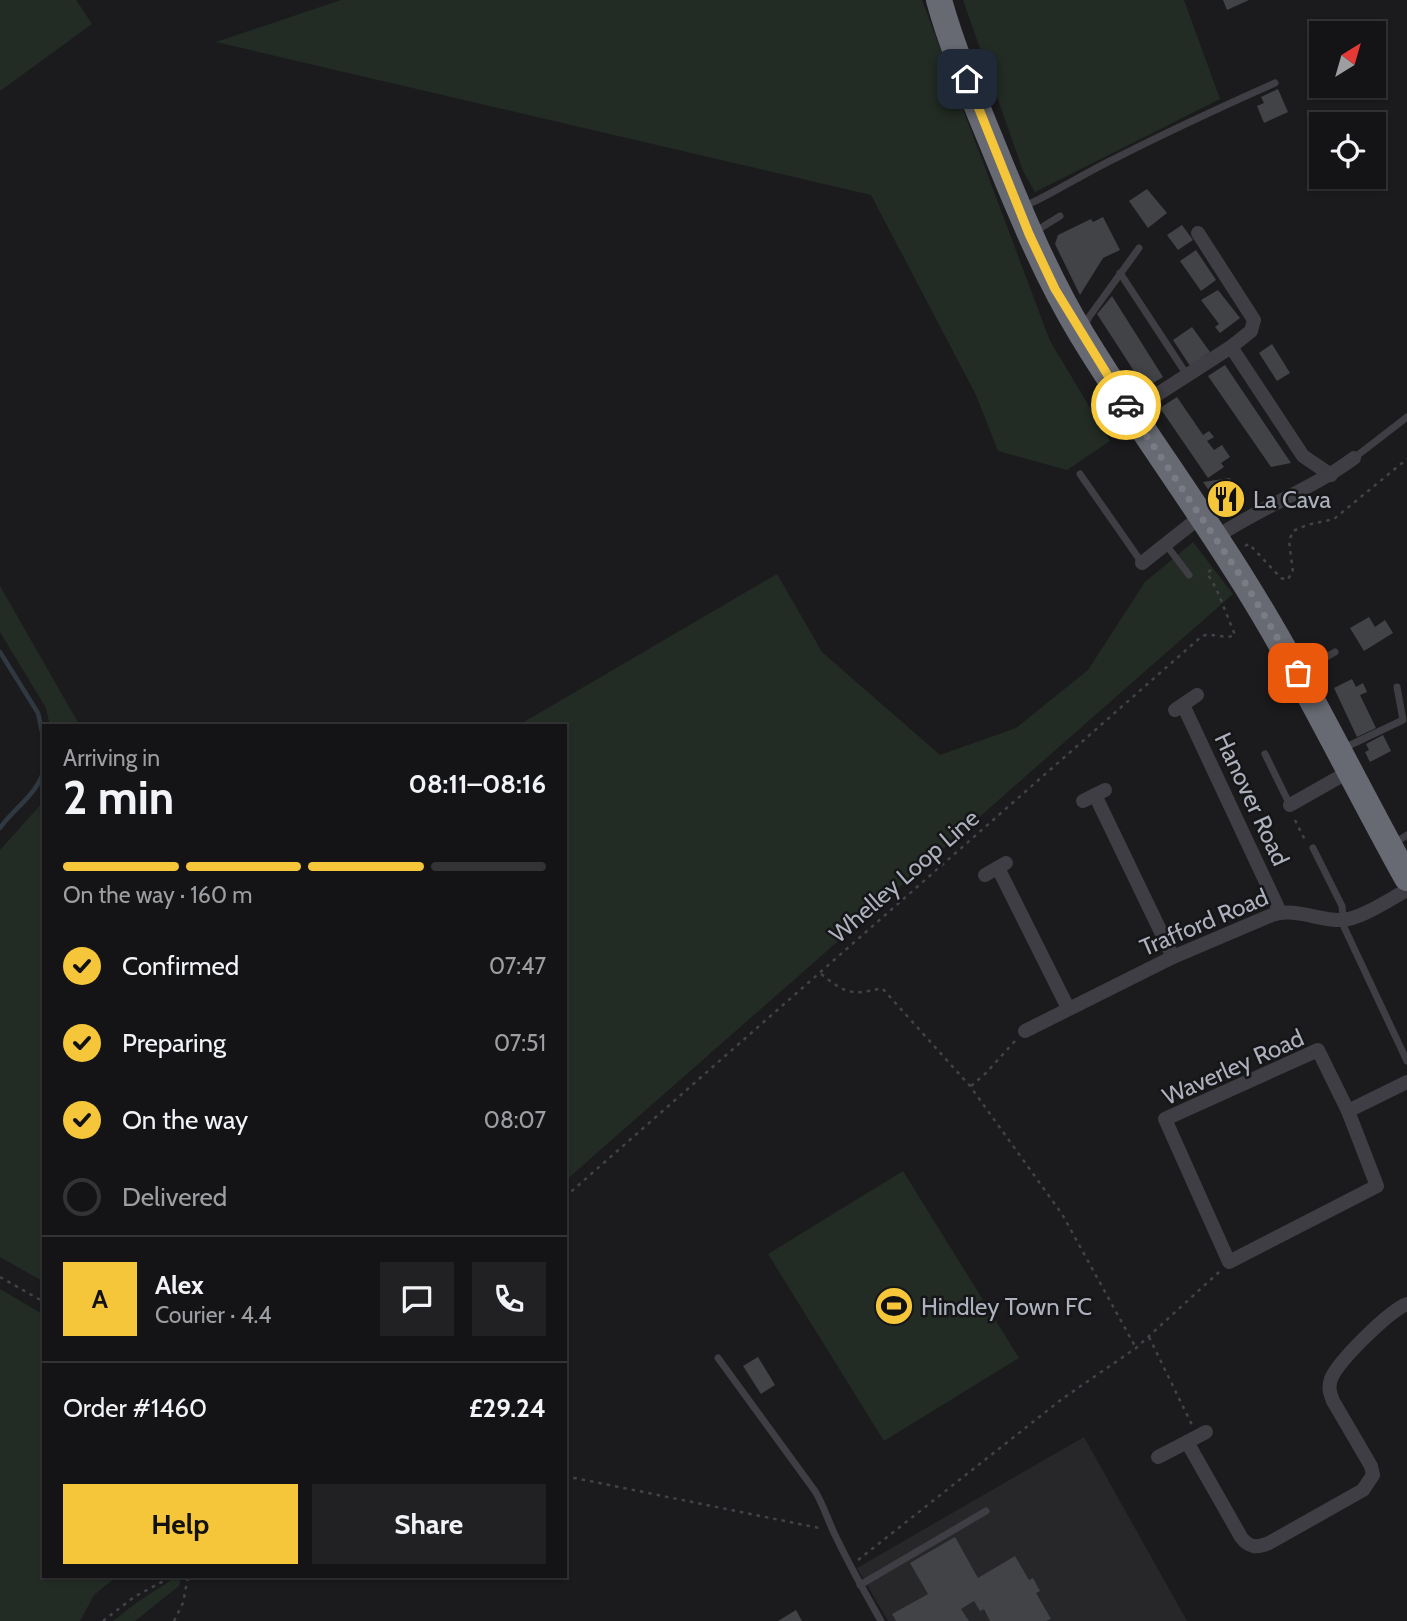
<!DOCTYPE html>
<meta charset="utf-8">
<style>
:root{--surface:#141416;--page:#212123;--text:#f1f3f6;--muted:#9d9ea1;--line:#333335;--accent:#f5c63a}
body{margin:0;font-family:Cabin,sans-serif;background:var(--page);color:var(--text);height:100vh;display:flex;flex-direction:column;font-size:26px;white-space:nowrap}
*{box-sizing:border-box;margin:0}
p{font-size:23px;color:var(--muted)}
.icon{flex:none;width:38px;height:38px;fill:none;stroke:currentColor;stroke-width:2;stroke-linecap:round;stroke-linejoin:round}
.map{position:relative;flex:1;overflow:hidden}
.drawer{position:absolute;left:42px;top:724px;width:525px;height:854px;display:flex;flex-direction:column;background:var(--surface);border-radius:0px;box-shadow:0 2px 5px #0004,0 0 0 2px var(--line)}
.drawer>*{flex:none}
.needle{width:46px;rotate:37deg}
.tools{position:absolute;left:1309px;top:21px;display:grid;gap:14px}
.tools a{display:grid;place-items:center;width:77px;height:77px;border-radius:0px;background:var(--surface);box-shadow:0 2px 5px #0004,0 0 0 2px var(--line);font-size:35px}
.pin{position:absolute;display:grid;place-items:center;width:60px;height:60px;color:#fff;margin:-30px;border-radius:14px;box-shadow:0 4px 10px #0006}
.courier{position:absolute;display:grid;place-items:center;width:70px;height:70px;margin:-35px;border:5px solid #f5c63a;border-radius:50%;background:#fff;color:#222;box-shadow:0 2px 9px #0007}
.summary em{font-style:normal;font-weight:700}
.summary div{display:flex;flex-direction:column-reverse}
.summary{display:flex;align-items:center;justify-content:space-between;height:119px;padding:0 21px}
h1{font-size:46px;font-weight:700;line-height:52px}
.bar{display:grid;grid-template-columns:repeat(4,1fr);gap:10px 7px;align-content:center;height:84px;padding:0 21px}
.bar i{height:9px;border-radius:5px;background:var(--line)}
.bar .active{background:var(--accent)}
.bar p{grid-column:span 4}
.line{display:flex;align-items:center;gap:18px;padding:0 21px;border-top:2px solid var(--line)}
.line div{flex:1}
.round{display:grid;place-items:center;flex:none;width:74px;height:74px;border-radius:0px;background:var(--page)}
ol{padding:0 21px;list-style:none}
li{display:flex;align-items:center;gap:21px;height:77px}
li p{margin-inline-start:auto}
li .icon{padding:7px;border-radius:50%;background:var(--accent);color:#111;stroke-width:4}
li:last-child{color:var(--muted)}
li i{width:38px;height:38px;border:4px solid var(--line);border-radius:50%}
.primary-button{display:flex;gap:14px;margin-top:auto;padding:14px 21px}
.primary-button a{flex:1;height:80px;border-radius:0px;background:var(--accent);color:#111;font-size:28px;font-weight:700;line-height:80px;text-align:center}
.primary-button a+a{background:var(--page);color:var(--text)}
.map>svg:first-child{display:block}
.built{fill:#27272a}
.green{fill:#222c24}
.lines{fill:none;stroke-linecap:round;stroke-linejoin:round}
.stream{stroke:#303842;stroke-width:4.5}
.building{fill:#424347}
.path{stroke:#414349;stroke-width:2.5;stroke-dasharray:3.5 5;stroke-linecap:butt}
.lane{stroke:#3e3e44;stroke-width:7}
.street{stroke:#3e3e44;stroke-width:14}
.highway{stroke:#676a73;stroke-width:26}
.done{stroke:#7a7c85;stroke-width:7;stroke-dasharray:0 12.6}
.route{stroke:#f5c63a;stroke-width:9}
.labels{text-anchor:middle;dominant-baseline:central;stroke-width:5;stroke-linejoin:round;paint-order:stroke}
.poi-label{font-size:24px;fill:#adb1bd;stroke:#161618;text-anchor:start}
.street-label{font-size:24px;fill:#adb1bd;stroke:#161618}
</style>
<div class="map">
<svg width="1407" height="1621" viewBox="0 0 1407 1621">
<rect width="100%" height="100%" fill="#1b1b1d"/>
<!-- built -->
<polygon class="built" points="1084,1437 1187,1621 888,1621 857,1568"/>
<!-- green -->
<g class="green">
<polygon points="0,0 76,0 92,24 0,91"/>
<polygon points="341,0 922,0 1050,341 1110,441 1067,470 998,451 976,395 871,195 216,42"/>
<polygon points="963,0 1184,0 1220,99 1035,192 1023,171"/>
<polygon points="1193,542 1233,594 565,1181 565,726 517,726 777,574 822,652 940,755 1016,728 1088,670 1145,582"/>
<polygon points="0,586 80,726 50,726 46,708 0,632"/>
<polygon points="44,801 44,1282 0,1257 0,850"/>
<polygon points="903,1171 1019,1358 884,1441 768,1254"/>
<polygon points="0,1289 44,1315 44,1577 116,1577 94,1595 80,1621 0,1621"/>
<polygon points="176,1577 181,1577 179,1586 135,1621 113,1621 136,1603"/>
</g>
<g class="lines">
<!-- stream -->
<g class="stream">
<polyline points="0,652 38,713 44,741"/>
<path d="M0,828C14,808 39,793 44,769"/>
</g>
</g>
<!-- building -->
<g class="building">
<polygon points="1223,0 1249,0 1227,10"/>
<polygon points="1278,89 1288,112 1264,123 1257,106 1264,103 1261,97"/>
<polygon points="1147,189 1167,213 1148,228 1129,201"/>
<polygon points="1103,217 1120,250 1103,258 1080,295 1055,244 1058,235 1091,219 1093,222"/>
<polygon points="1182,225 1193,240 1178,250 1167,235"/>
<polygon points="1196,250 1216,280 1201,291 1180,261"/>
<polygon points="1218,290 1240,318 1220,333 1215,327 1219,324 1201,300"/>
<polygon points="1112,296 1163,377 1145,388 1097,314"/>
<polygon points="1192,327 1210,352 1190,366 1173,340"/>
<polygon points="1272,344 1290,373 1277,381 1259,353"/>
<polygon points="1225,365 1291,463 1271,467 1208,376"/>
<polygon points="1177,397 1203,435 1209,431 1214,437 1207,441 1214,450 1222,445 1230,457 1221,463 1224,467 1208,478 1160,408"/>
<polygon points="1230,478 1236,487 1231,490 1244,508 1229,519 1203,482"/>
<polygon points="1369,617 1375,627 1385,620 1393,633 1364,651 1350,628"/>
<polygon points="1352,679 1356,687 1363,683 1367,692 1360,695 1376,728 1357,737 1334,688"/>
<polygon points="1383,735 1391,751 1370,762 1365,752 1369,750 1366,744"/>
<polygon points="758,1357 775,1385 761,1394 743,1366"/>
<polygon points="955,1537 978,1578 1015,1556 1029,1580 1033,1578 1040,1591 1036,1593 1051,1619 1046,1621 990,1621 984,1609 980,1611 974,1601 961,1609 969,1621 896,1621 892,1614 928,1594 910,1563"/>
<polygon points="796,1610 802,1621 778,1621"/>
</g>
<g class="lines">
<!-- path -->
<g class="path">
<polyline points="1245,546 1249,544 1281,578 1287,580 1293,572 1289,541 1293,531 1307,525 1334,519 1407,459"/>
<polyline points="1295,820 1306,842"/>
<path d="M821,974C845,993 851,996 882,988L970,1086L1062,1214L1136,1348"/>
<polyline points="971,1086 986,1073 1015,1041"/>
<path d="M565,1197L1202,636C1213,632 1224,640 1235,635L1216,588L1207,573L1211,570"/>
<polyline points="0,1277 44,1302"/>
<polyline points="1149,1337 1192,1425"/>
<polyline points="565,1476 819,1528"/>
<polyline points="858,1560 1062,1399 1136,1348 1219,1272"/>
<polyline points="103,1621 134,1597 171,1577"/>
<polyline points="174,1621 183,1603 188,1577"/>
</g>
<!-- lane -->
<g class="lane">
<path d="M1023,207C1054,193 1083,174 1114,159C1167,132 1221,107 1275,83"/>
<polyline points="1036,231 1060,216"/>
<polyline points="1120,273 1187,375"/>
<polyline points="1084,327 1089,317 1139,248"/>
<polyline points="1354,458 1407,417"/>
<polyline points="1080,474 1142,563"/>
<polyline points="1167,546 1189,575"/>
<polyline points="1302,671 1335,652"/>
<polyline points="1344,748 1403,720 1397,687"/>
<polyline points="1265,754 1290,805"/>
<polyline points="1393,844 1407,835"/>
<polyline points="1313,848 1342,906 1344,927 1407,1061"/>
<path d="M718,1358L815,1491C824,1506 828,1521 836,1537C850,1566 865,1593 881,1621"/>
<polyline points="860,1585 986,1511"/>
</g>
<!-- street -->
<g class="street">
<polyline points="1231,347 1303,456 1331,475"/>
<polyline points="1130,412 1231,347 1251,331 1254,320 1198,233"/>
<path d="M1215,538C1260,507 1311,490 1354,458"/>
<polyline points="1142,563 1200,517"/>
<polyline points="1183,705 1280,912"/>
<polyline points="1175,710 1197,695"/>
<polyline points="1095,795 1173,957"/>
<polyline points="1083,801 1105,790"/>
<polyline points="1290,805 1350,771"/>
<polyline points="998,868 1068,1008"/>
<polyline points="985,875 1006,863"/>
<path d="M1025,1031L1173,957L1272,915C1295,907 1319,921 1342,920C1361,919 1390,899 1407,890"/>
<polygon points="1318,1050 1348,1111 1377,1186 1229,1262 1165,1119"/>
<polyline points="1348,1111 1407,1082"/>
<polyline points="1187,1442 1206,1432"/>
<path d="M1158,1457L1187,1442L1241,1537C1249,1548 1257,1548 1269,1543L1363,1490L1373,1475L1371,1466L1333,1401C1330,1393 1328,1388 1331,1379C1338,1361 1389,1311 1407,1304"/>
</g>
<!-- highway -->
<path class="highway" d="M939,0C954,54 977,106 998,158C1023,219 1048,279 1082,335C1133,419 1192,498 1244,582C1304,678 1352,779 1407,878"/>
</g>
<g class="lines">
<!-- done -->
<polyline class="done" points="1126,405 1244,581 1298,673"/>
<!-- route -->
<polyline class="route" points="967,79 1029,234 1055,289 1126,405"/>
</g>
<!-- icons -->
<defs>
<g id="restaurant-disc" transform="scale(2.0125)"><circle r="9.5" fill="#f5c63a" stroke="#161618"/><path d="M-5-6h1v4h1v-4h1v4h1v-4h1v5L-1.5 .5V6h-2V.5L-5-1ZM5-6V6H3V1.5H1.5Q1.5-4 5-6Z" fill="#111"/></g>
<g id="stadium-disc" transform="scale(2.0125)"><circle r="9.5" fill="#f5c63a" stroke="#161618"/><path d="M0-5a6.5 5 0 1 0 0 10a6.5 5 0 1 0 0-10ZM-3.5-1.8h7v3.6h-7Z" fill="#111"/></g>
</defs>
<g fill-rule="evenodd">
<use href="#restaurant-disc" x="1226" y="499"/>
<use href="#stadium-disc" x="894" y="1306"/>
</g>
<g class="labels">
<!-- poi labels -->
<g class="poi-label">
<text x="1253" y="499">La Cava</text>
<text x="921" y="1306">Hindley Town FC</text>
</g>
<!-- street labels -->
<g class="street-label">
<text transform="translate(1252 799) rotate(65)">Hanover Road</text>
<text transform="translate(904 876) rotate(-41)">Whelley Loop Line</text>
<text transform="translate(1204 922) rotate(-23)">Trafford Road</text>
<text transform="translate(1233 1067) rotate(-24)">Waverley Road</text>
</g>
</g>
</svg>
<div class="tools">
<a><svg class="needle" viewBox="-14 -14 28 28"><path d="M0-13l5 13h-10z" fill="#e53935"/><path d="M0 13l5-13h-10z" fill="#9d9ea1"/></svg></a>
<a><svg class="icon" aria-label="locate" viewBox="0 0 24 24"><circle cx="12" cy="12" r="6"/><path d="M12 2v4M12 18v4M2 12h4M18 12h4"/></svg></a>
</div>
<div class="pin" style="left:1298px;top:673px;background:#ea580c"><svg class="icon" aria-label="bag" viewBox="0 0 24 24"><path d="M5 8h14l-1 12H6zM9 8a3 3 0 0 1 6 0"/></svg></div>
<div class="pin" style="left:967px;top:79px;background:#1f2937"><svg class="icon" aria-label="home" viewBox="0 0 24 24"><path d="M3 11l9-7 9 7M6 9v11h12V9"/></svg></div>
<div class="courier" style="left:1126px;top:405px"><svg class="icon" aria-label="car" viewBox="0 0 24 24"><path d="M5 17H2v-5l4-1 3-4h7l3 4 3 1v5h-3M9 17h6M6 11h13"/><circle cx="7" cy="17" r="2"/><circle cx="17" cy="17" r="2"/></svg></div>
<section class="drawer">
<div class="summary"><div><h1>2 min</h1><p>Arriving in</p></div><em>08:11–08:16</em></div>
<div class="bar"><i class="active"></i><i class="active"></i><i class="active"></i><i></i><p>On the way · 160 m</p></div>
<ol>
<li><svg class="icon" aria-label="check" viewBox="0 0 24 24"><path d="M5 12l5 5 9-10"/></svg>Confirmed<p>07:47</p></li>
<li><svg class="icon" aria-label="check" viewBox="0 0 24 24"><path d="M5 12l5 5 9-10"/></svg>Preparing<p>07:51</p></li>
<li><svg class="icon" aria-label="check" viewBox="0 0 24 24"><path d="M5 12l5 5 9-10"/></svg>On the way<p>08:07</p></li>
<li><i></i>Delivered</li>
</ol>
<div class="line" style="height:126px"><b class="round" style="background:var(--accent);color:#111">A</b><div><b>Alex</b><p>Courier · 4.4</p></div><a class="round"><svg class="icon" aria-label="chat" viewBox="0 0 24 24"><path d="M4 5h16v11H9l-5 4z"/></svg></a><a class="round"><svg class="icon" aria-label="phone" viewBox="0 0 24 24"><path d="M5 4h4l2 5-3 2q2 4 5 5l2-3 5 2v4C11 20 4 13 5 4z"/></svg></a></div>
<div class="line" style="height:91px"><div>Order #1460</div><b>£29.24</b></div>
<div class="primary-button"><a>Help</a><a>Share</a></div>
</section>
</div>
